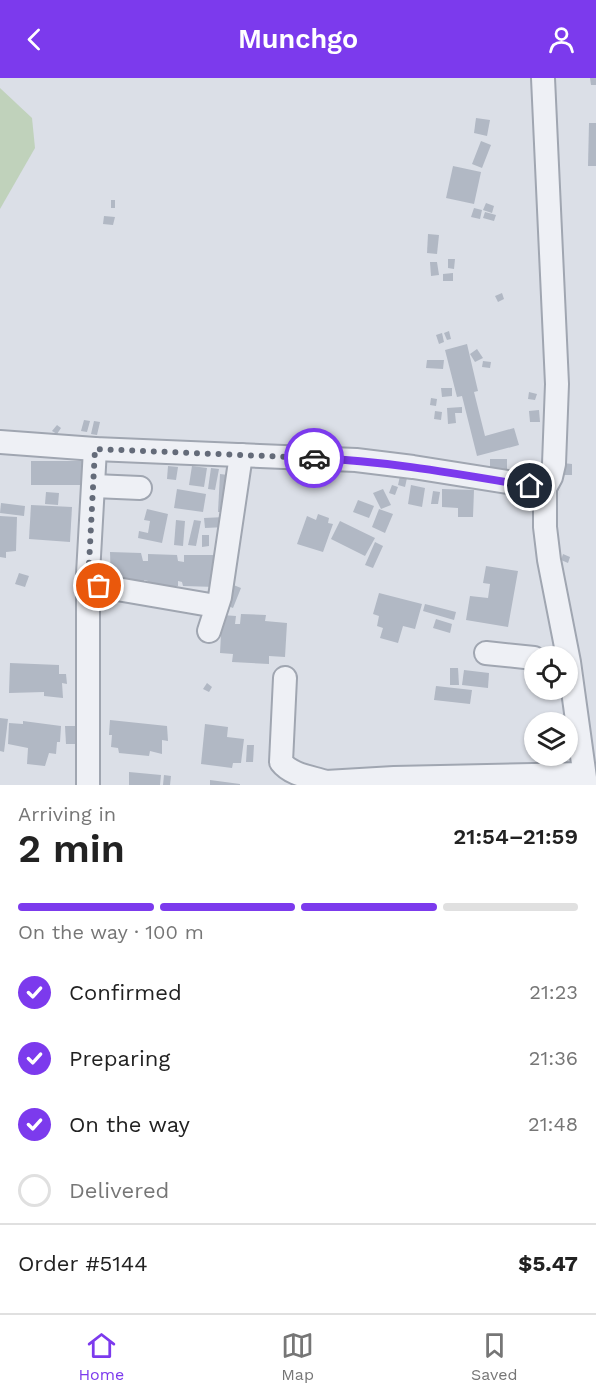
<!DOCTYPE html>
<meta charset="utf-8">
<style>
:root{--surface:#fff;--page:#f6f6f6;--text:#222;--muted:#767676;--line:#e0e0e0;--accent:#7c3aed}
body{margin:0;font-family:"Work Sans",sans-serif;background:var(--page);color:var(--text);height:100vh;display:flex;flex-direction:column;font-size:22px;white-space:nowrap}
*{box-sizing:border-box;margin:0}
p{font-size:20px;color:var(--muted)}
.icon{flex:none;width:33px;height:33px;fill:none;stroke:currentColor;stroke-width:2;stroke-linecap:round;stroke-linejoin:round}
.map{position:relative;height:707px;overflow:hidden}
.side{display:flex;flex-direction:column;background:var(--surface);flex:1}
.side>*{flex:none}
.tools{position:absolute;left:524px;top:568px;display:grid;gap:12px}
.tools a{display:grid;place-items:center;width:54px;height:54px;border-radius:50%;background:var(--surface);box-shadow:0 2px 4px #0004;font-size:30px}
.pin{position:absolute;display:grid;place-items:center;width:51px;height:51px;color:#fff;margin:-26px;border:3px solid #fff;border-radius:50%;box-shadow:0 2px 6px #0007}
.courier{position:absolute;display:grid;place-items:center;width:60px;height:60px;margin:-30px;border:4px solid #7c3aed;border-radius:50%;background:#fff;color:#222;box-shadow:0 2px 8px #0007}
.overview em{font-style:normal;font-weight:600}
.overview div{display:flex;flex-direction:column-reverse}
.overview{display:flex;align-items:center;justify-content:space-between;height:102px;padding:0 18px}
h1{font-size:39px;font-weight:600;line-height:45px}
.bar{display:grid;grid-template-columns:repeat(4,1fr);gap:9px 6px;align-content:center;height:72px;padding:0 18px}
.bar i{height:8px;border-radius:4px;background:var(--line)}
.bar .selected{background:var(--accent)}
.bar p{grid-column:span 4}
.line{display:flex;align-items:center;gap:15px;padding:0 18px;border-top:2px solid var(--line)}
.line div{flex:1}
ol{padding:0 18px;list-style:none}
li{display:flex;align-items:center;gap:18px;height:66px}
li p{margin-inline-start:auto}
li .icon{padding:6px;border-radius:50%;background:var(--accent);color:#fff;stroke-width:4}
li:last-child{color:var(--muted)}
li i{width:33px;height:33px;border:3px solid var(--line);border-radius:50%}
header{display:flex;justify-content:space-between;align-items:center;height:78px;padding:0 18px;background:var(--accent);color:#fff;font-size:27px;font-weight:600}
.dock{display:flex;justify-content:space-around;align-items:center;height:84px;border-top:2px solid var(--line);background:var(--surface);font-size:16px;color:var(--muted)}
.dock a{display:grid;justify-items:center;gap:3px}
.dock .selected{color:var(--accent)}
.map>svg:first-child{display:block}
.green{fill:#c0d2bb}
.building{fill:#b1b8c4}
.lines{fill:none;stroke-linecap:round;stroke-linejoin:round}
.minor-casing{stroke:#a0a6b1;stroke-width:26}
.minor{stroke:#eef0f5;stroke-width:22}
.done{stroke:#646b79;stroke-width:6;stroke-dasharray:0 10.8}
.route{stroke:#7c3aed;stroke-width:8}
</style>
<header><svg class="icon" aria-label="back" viewBox="0 0 24 24"><path d="M15 5l-7 7 7 7"/></svg>Munchgo<svg class="icon" aria-label="person" viewBox="0 0 24 24"><circle cx="12" cy="8" r="4"/><path d="M4 21q1-7 8-7t8 7"/></svg></header>
<div class="map">
<svg width="596" height="707" viewBox="0 0 596 707">
<rect width="100%" height="100%" fill="#dbdfe7"/>
<!-- green -->
<polygon class="green" points="0,10 32,40 35,70 0,131"/>
<!-- building -->
<g class="building">
<polygon points="590,0 596,0 596,7 591,7"/>
<polygon points="476,40 490,42 487,58 474,55"/>
<polygon points="589,45 596,45 596,88 588,88"/>
<polygon points="481,63 491,67 482,90 472,86"/>
<polygon points="453,88 481,94 474,126 446,120"/>
<rect x="111" y="122" width="4" height="8"/>
<polygon points="486,125 494,128 492,135 483,132"/>
<polygon points="474,130 482,132 480,141 471,139"/>
<polygon points="485,134 496,137 494,143 483,140"/>
<polygon points="104,138 115,139 113,147 103,146"/>
<polygon points="428,156 439,157 437,176 427,175"/>
<polygon points="448,181 455,181 454,191 448,190"/>
<polygon points="430,184 437,184 439,197 431,198"/>
<polygon points="453,195 453,203 443,203 443,196"/>
<polygon points="502,215 504,221 498,224 495,218"/>
<polygon points="449,253 451,261 447,262 444,255"/>
<polygon points="442,255 444,264 439,266 436,257"/>
<polygon points="467,266 478,313 474,314 485,358 514,350 519,367 477,378 462,318 457,319 445,272"/>
<polygon points="477,271 483,280 475,284 470,276"/>
<polygon points="427,282 444,282 443,291 426,290"/>
<polygon points="483,283 491,284 490,290 482,289"/>
<polygon points="441,310 452,310 452,318 442,319"/>
<polygon points="529,314 537,316 535,322 528,321"/>
<polygon points="431,320 437,321 436,328 430,327"/>
<polygon points="462,329 462,335 455,335 456,345 448,346 447,330"/>
<polygon points="539,332 540,344 530,344 529,333"/>
<polygon points="435,333 442,334 441,342 434,341"/>
<polygon points="84,342 90,343 87,354 81,353"/>
<polygon points="94,343 100,344 97,357 91,356"/>
<polygon points="57,347 61,350 57,356 52,353"/>
<rect x="490" y="381" width="17" height="10"/>
<rect x="31" y="383" width="54" height="24"/>
<polygon points="563,385 572,386 572,397 563,397"/>
<polygon points="168,388 178,389 176,402 167,401"/>
<polygon points="192,388 207,390 204,409 189,407"/>
<polygon points="211,390 219,391 215,412 208,411"/>
<polygon points="220,396 228,397 226,434 218,434"/>
<polygon points="400,398 407,400 405,409 398,407"/>
<polygon points="392,407 398,409 395,417 389,415"/>
<polygon points="411,407 425,410 422,429 408,426"/>
<polygon points="177,411 206,416 203,434 174,430"/>
<polygon points="383,411 391,427 381,431 373,415"/>
<polygon points="442,411 474,412 473,439 458,439 458,430 442,429"/>
<polygon points="433,413 440,414 438,426 431,426"/>
<polygon points="46,414 59,415 58,427 45,426"/>
<polygon points="358,422 374,428 369,440 353,434"/>
<polygon points="1,425 25,428 24,438 0,435"/>
<polygon points="31,427 72,429 70,464 29,461"/>
<polygon points="147,431 168,436 162,465 138,460 139,453 148,455 150,443 144,442"/>
<polygon points="379,431 393,436 385,455 372,449"/>
<polygon points="318,436 329,440 328,445 333,446 323,474 297,466 307,438 316,442"/>
<polygon points="0,438 17,439 16,473 6,474 6,480 0,479"/>
<polygon points="225,439 226,449 205,450 204,440"/>
<polygon points="176,442 185,443 183,468 174,467"/>
<polygon points="194,442 201,443 196,468 188,467"/>
<polygon points="340,443 375,460 365,478 331,461"/>
<polygon points="202,457 209,457 209,468 202,469"/>
<polygon points="375,464 383,468 373,490 365,487"/>
<polygon points="110,474 141,475 143,483 148,483 148,476 177,477 178,483 184,484 184,477 214,477 216,509 183,508 182,504 178,503 178,508 148,508 148,503 144,502 144,507 111,504"/>
<polygon points="563,476 570,479 568,485 561,482"/>
<polygon points="486,488 518,493 508,549 466,542 470,518 488,520 490,506 483,505"/>
<polygon points="19,495 29,498 25,509 15,506"/>
<polygon points="231,506 241,510 233,530 223,526"/>
<polygon points="379,515 422,526 415,551 403,548 398,565 380,560 383,550 377,548 379,538 373,536"/>
<polygon points="425,526 456,534 454,542 423,533"/>
<polygon points="241,536 266,537 265,543 287,545 285,579 269,578 269,586 232,584 233,576 220,575 222,537 236,538 235,546 240,546"/>
<polygon points="436,541 452,546 450,555 433,550"/>
<polygon points="10,585 59,587 59,596 66,596 67,606 62,605 63,620 44,618 44,614 9,615"/>
<polygon points="450,590 458,590 459,607 450,607"/>
<polygon points="464,592 489,595 488,610 462,607"/>
<polygon points="207,605 212,609 209,614 203,611"/>
<polygon points="436,608 472,612 470,626 434,622"/>
<polygon points="0,640 8,641 4,674 0,673"/>
<polygon points="110,642 167,648 168,663 162,662 162,676 150,673 149,678 119,675 118,670 111,669 112,657 109,657"/>
<polygon points="23,643 61,648 60,664 57,664 56,676 49,675 45,688 27,686 28,670 8,666 9,645 23,646"/>
<polygon points="205,646 228,649 227,659 244,661 241,685 233,685 232,690 201,686"/>
<polygon points="65,648 76,648 76,666 66,666"/>
<polygon points="247,667 254,667 253,684 246,684"/>
<polygon points="129,694 161,697 160,707 129,707"/>
<polygon points="164,697 171,698 170,707 163,707"/>
<polygon points="210,702 240,706 240,707 210,707"/>
</g>
<g class="lines">
<!-- minor casing -->
<g class="minor-casing">
<g id="minor">
<polyline points="543,0 557,306 554,386 551,399 545,410 545,449 549,482 569,584 586,707"/>
<polyline points="0,364 95,371 356,382 413,389 545,410"/>
<polyline points="94,408 140,410"/>
<polyline points="88,506 210,527"/>
<polyline points="209,553 220,519 241,377"/>
<polyline points="486,575 534,580"/>
<path d="M285,600L281,684C291,697 311,699 326,704"/>
<polyline points="88,707 88,496 95,371"/>
<polyline points="313,707 326,704 394,700 584,696"/>
</g>
</g>
<!-- minor -->
<use href="#minor" class="minor"/>
</g>
<g class="lines">
<!-- done -->
<polyline class="done" points="99,508 88,506 95,371 314,380"/>
<!-- route -->
<path class="route" d="M314,380C387,383 458,396 530,408"/>
</g>
</svg>
<div class="tools">
<a><svg class="icon" aria-label="locate" viewBox="0 0 24 24"><circle cx="12" cy="12" r="6"/><path d="M12 2v4M12 18v4M2 12h4M18 12h4"/></svg></a>
<a><svg class="icon" aria-label="layers" viewBox="0 0 24 24"><path d="M12 4l9 5-9 5-9-5zM3 14l9 5 9-5"/></svg></a>
</div>
<div class="pin" style="left:99px;top:508px;background:#ea580c"><svg class="icon" aria-label="bag" viewBox="0 0 24 24"><path d="M5 8h14l-1 12H6zM9 8a3 3 0 0 1 6 0"/></svg></div>
<div class="pin" style="left:530px;top:408px;background:#1f2937"><svg class="icon" aria-label="home" viewBox="0 0 24 24"><path d="M3 11l9-7 9 7M6 9v11h12V9"/></svg></div>
<div class="courier" style="left:314px;top:380px"><svg class="icon" aria-label="car" viewBox="0 0 24 24"><path d="M5 17H2v-5l4-1 3-4h7l3 4 3 1v5h-3M9 17h6M6 11h13"/><circle cx="7" cy="17" r="2"/><circle cx="17" cy="17" r="2"/></svg></div>
</div>
<section class="side">
<div class="overview"><div><h1>2 min</h1><p>Arriving in</p></div><em>21:54–21:59</em></div>
<div class="bar"><i class="selected"></i><i class="selected"></i><i class="selected"></i><i></i><p>On the way · 100 m</p></div>
<ol>
<li><svg class="icon" aria-label="check" viewBox="0 0 24 24"><path d="M5 12l5 5 9-10"/></svg>Confirmed<p>21:23</p></li>
<li><svg class="icon" aria-label="check" viewBox="0 0 24 24"><path d="M5 12l5 5 9-10"/></svg>Preparing<p>21:36</p></li>
<li><svg class="icon" aria-label="check" viewBox="0 0 24 24"><path d="M5 12l5 5 9-10"/></svg>On the way<p>21:48</p></li>
<li><i></i>Delivered</li>
</ol>
<div class="line" style="height:78px"><div>Order #5144</div><b>$5.47</b></div>
</section>
<nav class="dock">
<a class="selected"><svg class="icon" aria-label="home" viewBox="0 0 24 24"><path d="M3 11l9-7 9 7M6 9v11h12V9"/></svg>Home</a>
<a><svg class="icon" aria-label="map" viewBox="0 0 24 24"><path d="M3 6l6-2 6 2 6-2v14l-6 2-6-2-6 2zM9 4v14M15 6v14"/></svg>Map</a>
<a><svg class="icon" aria-label="saved" viewBox="0 0 24 24"><path d="M7 4h10v16l-5-4-5 4z"/></svg>Saved</a>
</nav>
